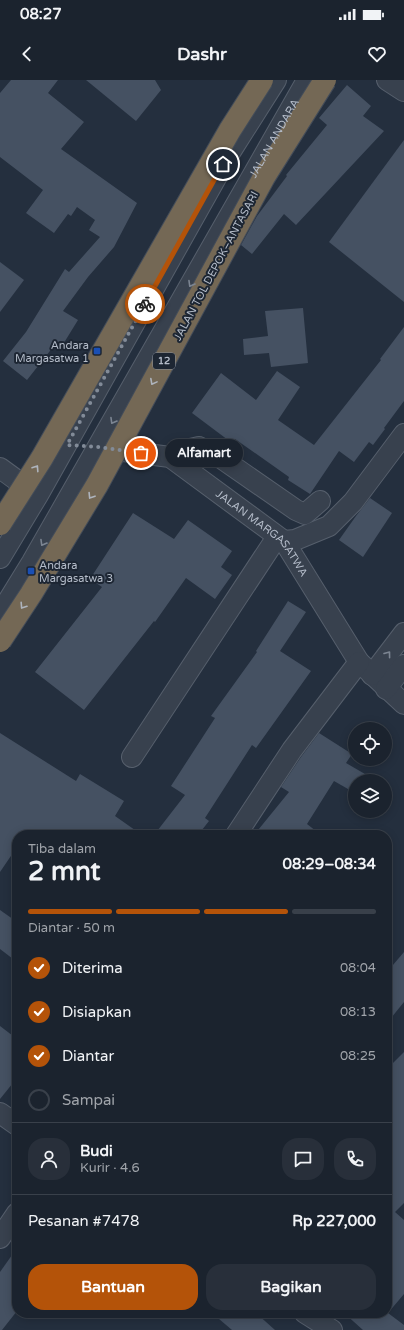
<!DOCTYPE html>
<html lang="id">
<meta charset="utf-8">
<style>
:root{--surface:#1b232e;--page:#282f3a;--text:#f1f3f6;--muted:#a0a4aa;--line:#39404a;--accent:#b45309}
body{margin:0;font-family:"Varela Round",sans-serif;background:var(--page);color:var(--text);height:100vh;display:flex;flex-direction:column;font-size:15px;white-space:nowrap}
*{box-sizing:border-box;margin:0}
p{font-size:13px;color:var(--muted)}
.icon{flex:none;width:22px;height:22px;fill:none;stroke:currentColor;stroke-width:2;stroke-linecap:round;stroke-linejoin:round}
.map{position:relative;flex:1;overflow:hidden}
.sheet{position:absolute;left:12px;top:750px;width:380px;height:488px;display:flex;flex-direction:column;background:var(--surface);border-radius:16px;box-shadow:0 2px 10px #0003,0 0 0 1px var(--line)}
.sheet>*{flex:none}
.tools{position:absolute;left:348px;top:642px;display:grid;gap:8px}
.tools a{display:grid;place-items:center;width:44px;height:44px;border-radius:50%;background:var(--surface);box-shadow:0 2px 10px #0003,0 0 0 1px var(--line);font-size:20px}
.pin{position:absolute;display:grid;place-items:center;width:34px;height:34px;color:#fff;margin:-17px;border:2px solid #fff;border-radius:50%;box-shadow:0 1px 4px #0007}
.courier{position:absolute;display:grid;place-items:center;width:40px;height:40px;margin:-20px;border:3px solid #b45309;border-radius:50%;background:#fff;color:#222;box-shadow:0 1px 5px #0007}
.bubble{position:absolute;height:28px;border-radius:14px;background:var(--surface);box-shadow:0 2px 10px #0003,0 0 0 1px var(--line);font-size:13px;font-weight:700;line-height:28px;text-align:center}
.overview em{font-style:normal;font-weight:700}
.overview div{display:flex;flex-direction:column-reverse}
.overview{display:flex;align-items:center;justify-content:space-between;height:68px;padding:0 16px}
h1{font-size:26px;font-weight:700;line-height:30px}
.bar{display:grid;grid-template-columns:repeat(4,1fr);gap:6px 4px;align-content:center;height:48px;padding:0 16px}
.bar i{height:5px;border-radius:3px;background:var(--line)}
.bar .active{background:var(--accent)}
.bar p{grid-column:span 4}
.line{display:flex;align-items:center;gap:10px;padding:0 16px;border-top:1px solid var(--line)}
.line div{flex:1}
.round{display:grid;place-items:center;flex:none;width:42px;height:42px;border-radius:16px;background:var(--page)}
ol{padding:0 16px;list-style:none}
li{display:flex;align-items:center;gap:12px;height:44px}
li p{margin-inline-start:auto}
li .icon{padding:4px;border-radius:50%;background:var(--accent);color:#fff;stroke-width:4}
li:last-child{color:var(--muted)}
li i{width:22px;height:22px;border:2px solid var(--line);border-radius:50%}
.cta{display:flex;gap:8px;margin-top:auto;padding:8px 16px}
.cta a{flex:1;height:46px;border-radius:16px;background:var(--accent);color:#fff;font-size:16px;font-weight:700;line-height:46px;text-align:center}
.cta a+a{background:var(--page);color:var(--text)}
.status{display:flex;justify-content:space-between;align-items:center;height:28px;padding:0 20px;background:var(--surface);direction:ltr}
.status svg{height:11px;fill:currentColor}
header{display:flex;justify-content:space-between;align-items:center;height:52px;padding:0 16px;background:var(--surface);font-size:18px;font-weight:700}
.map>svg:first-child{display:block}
.building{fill:#455162}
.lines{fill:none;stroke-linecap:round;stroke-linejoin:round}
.minor-casing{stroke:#565f6c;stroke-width:22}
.minor{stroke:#38414e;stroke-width:20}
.highway-bridge-casing{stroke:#434c59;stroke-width:24;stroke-linecap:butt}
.highway-bridge{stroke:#746855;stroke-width:22}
.oneway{stroke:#7c8592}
.oneway2{stroke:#aeb4bd}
.done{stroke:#828b98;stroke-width:4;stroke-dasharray:0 7.2}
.route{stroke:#b45309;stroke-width:5}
.transit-dot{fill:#1a4fb4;stroke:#1d2633;stroke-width:1.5}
.labels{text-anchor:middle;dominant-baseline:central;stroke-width:4;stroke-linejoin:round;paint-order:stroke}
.shield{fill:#1d2633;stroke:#878f9c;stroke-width:1}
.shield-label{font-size:10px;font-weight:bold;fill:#b4bcc9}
.street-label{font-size:11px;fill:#b4bcc9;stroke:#1d2633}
.poi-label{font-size:11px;fill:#b4bcc9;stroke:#1d2633;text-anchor:end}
</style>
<div class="status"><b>08:27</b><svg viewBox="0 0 49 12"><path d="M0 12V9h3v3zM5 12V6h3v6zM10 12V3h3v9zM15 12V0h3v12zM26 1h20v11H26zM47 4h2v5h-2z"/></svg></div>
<header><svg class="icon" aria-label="back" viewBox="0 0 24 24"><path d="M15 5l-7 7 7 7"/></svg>Dashr<svg class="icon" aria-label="heart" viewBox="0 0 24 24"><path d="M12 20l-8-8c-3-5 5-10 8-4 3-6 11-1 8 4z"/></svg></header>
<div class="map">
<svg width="404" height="1250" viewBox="0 0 404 1250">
<rect width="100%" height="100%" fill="#242f3e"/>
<!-- building -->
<g class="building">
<polygon points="11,0 58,0 48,13 84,42 61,69 137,123 114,167 88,197 63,231 78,240 62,266 57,262 27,300 3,281 26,252 65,189 69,192 100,157 89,150 95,140 77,127 71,136 68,134 54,153 26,133 43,110 0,77 0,13"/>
<polygon points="86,0 155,0 161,10 136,41"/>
<polygon points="347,5 371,26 363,36 384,51 296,145 284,134 252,174 241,165 257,136 287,96 286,95 327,45 319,38"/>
<polygon points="404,60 404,222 329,162"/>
<polygon points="0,182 24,200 0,232"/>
<polygon points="303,228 308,283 271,287 269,273 244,275 243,259 268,256 265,231"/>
<polygon points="404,247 404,321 384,348 385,349 373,365 369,362 354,382 339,371 310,414 288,400 289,397 235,359 232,363 192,333 221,293 256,320 277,291 300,307 278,340 314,365 381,280 380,279"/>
<polygon points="370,418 392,433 363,477 339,460 356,436"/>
<polygon points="133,433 174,459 188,440 232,471 221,487 232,495 215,519 186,498 155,542 154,541 84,630 35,592 102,507 90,499"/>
<polygon points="288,521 306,532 280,571 311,591 256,668 252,665 205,738 209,741 198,755 154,755 185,715 171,706 215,638 211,636 257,572 256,571"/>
<polygon points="0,653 76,701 80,694 124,721 115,736 142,755 17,755 17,767 0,792"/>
<polygon points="319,653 352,674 346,683 377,701 355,701 355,713 334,701 307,744 321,755 254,755 289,712 281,707 301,677"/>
<polygon points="0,830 17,842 17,882 0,869"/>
<polygon points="404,872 404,922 387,943 387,892"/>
<polygon points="0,946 17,959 17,998 0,1019"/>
<polygon points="404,972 404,1123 395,1132 404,1140 404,1214 388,1233 404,1245 404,1250 363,1250 344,1233 387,1233 387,989"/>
<polygon points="17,1168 17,1231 2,1250 0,1250 0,1192"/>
<polygon points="212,1233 256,1233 275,1250 232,1250"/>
</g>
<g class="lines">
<!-- minor casing -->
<g class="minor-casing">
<g id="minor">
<polyline points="387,0 404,11"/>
<path id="s1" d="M100,368L170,377L284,461L359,582L404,624"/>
<polyline points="170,377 186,370 199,367 221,378 296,430 305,434 320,421"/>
<polyline points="0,388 37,415"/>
<polyline points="284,461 295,460 329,446 353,422 404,354"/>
<polyline points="0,478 38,415 231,71 276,0"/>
<path id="s2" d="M0,534L32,482L307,0"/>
<polyline points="372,595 404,553"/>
<polyline points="386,609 404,585"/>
<polyline points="132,677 277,457"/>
<polyline points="236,755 292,670 359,582"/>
<polyline points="0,1033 17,1045"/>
<polyline points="0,1158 17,1133"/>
<polyline points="305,1233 332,1250"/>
</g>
</g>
<!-- minor -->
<use href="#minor" class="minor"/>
<!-- highway-bridge casing -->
<g class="highway-bridge-casing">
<g id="highway-bridge">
<polyline points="0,444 42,378 230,50 262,0"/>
<polyline points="0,561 31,514 97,405 264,97 325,0"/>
</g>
</g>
<!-- highway-bridge -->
<use href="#highway-bridge" class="highway-bridge"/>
</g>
<!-- one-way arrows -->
<defs><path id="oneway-chevron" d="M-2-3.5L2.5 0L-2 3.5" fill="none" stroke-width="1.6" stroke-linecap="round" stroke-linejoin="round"/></defs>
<g class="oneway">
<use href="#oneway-chevron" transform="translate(191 204) rotate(120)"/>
<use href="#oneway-chevron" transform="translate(113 341) rotate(120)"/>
<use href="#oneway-chevron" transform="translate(43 463) rotate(120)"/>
<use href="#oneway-chevron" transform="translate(388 574) rotate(-53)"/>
</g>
<g class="oneway2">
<use href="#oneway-chevron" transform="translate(153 302) rotate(118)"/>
<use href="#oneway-chevron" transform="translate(36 388) rotate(-57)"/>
<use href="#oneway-chevron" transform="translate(91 416) rotate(122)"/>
<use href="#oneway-chevron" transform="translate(23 526) rotate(123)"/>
</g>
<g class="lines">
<!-- done -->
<polyline class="done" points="141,373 98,367 67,365 145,224"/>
<!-- route -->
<polyline class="route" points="145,224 223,84"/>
</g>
<!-- markers -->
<g class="transit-dot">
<rect x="93" y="267" width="8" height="8" rx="2"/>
<rect x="27" y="487" width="8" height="8" rx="2"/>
</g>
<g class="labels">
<!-- shield labels -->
<rect class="shield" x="153" y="273" width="22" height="16" rx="3"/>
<g class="shield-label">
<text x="164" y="281">12</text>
</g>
<!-- street labels -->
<g class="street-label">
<text stroke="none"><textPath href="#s2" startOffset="549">JALAN ANDARA</textPath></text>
<text transform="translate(216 186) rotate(-62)">JALAN TOL DEPOK–ANTASARI</text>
<text stroke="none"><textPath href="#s1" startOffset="191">JALAN MARGASATWA</textPath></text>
</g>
<!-- poi labels -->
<g class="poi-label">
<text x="89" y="265">Andara<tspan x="89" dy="13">Margasatwa 1</tspan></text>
<text x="39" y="485" text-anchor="start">Andara<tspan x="39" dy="13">Margasatwa 3</tspan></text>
</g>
</g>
</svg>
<div class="tools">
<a><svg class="icon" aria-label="locate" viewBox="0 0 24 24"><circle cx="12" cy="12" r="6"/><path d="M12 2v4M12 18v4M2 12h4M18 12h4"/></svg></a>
<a><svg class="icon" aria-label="layers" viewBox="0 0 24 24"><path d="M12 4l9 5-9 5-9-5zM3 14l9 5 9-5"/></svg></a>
</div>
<div class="pin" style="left:141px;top:373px;background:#ea580c"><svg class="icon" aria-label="bag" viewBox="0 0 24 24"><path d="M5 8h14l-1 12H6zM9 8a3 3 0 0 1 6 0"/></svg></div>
<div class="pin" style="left:223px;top:84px;background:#1f2937"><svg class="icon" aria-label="home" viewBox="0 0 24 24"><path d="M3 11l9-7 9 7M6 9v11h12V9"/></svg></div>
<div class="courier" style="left:145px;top:224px"><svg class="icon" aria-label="bike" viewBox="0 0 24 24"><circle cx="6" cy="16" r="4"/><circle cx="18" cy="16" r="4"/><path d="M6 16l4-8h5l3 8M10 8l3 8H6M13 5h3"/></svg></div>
<div class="bubble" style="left:165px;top:359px;width:78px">Alfamart</div>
<section class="sheet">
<div class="overview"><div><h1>2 mnt</h1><p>Tiba dalam</p></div><em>08:29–08:34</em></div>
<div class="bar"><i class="active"></i><i class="active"></i><i class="active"></i><i></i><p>Diantar · 50 m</p></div>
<ol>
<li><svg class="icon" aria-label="check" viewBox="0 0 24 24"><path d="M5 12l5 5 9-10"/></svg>Diterima<p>08:04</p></li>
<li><svg class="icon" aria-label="check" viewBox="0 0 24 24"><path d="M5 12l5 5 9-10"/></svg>Disiapkan<p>08:13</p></li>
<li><svg class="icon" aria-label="check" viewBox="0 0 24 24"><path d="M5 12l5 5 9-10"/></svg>Diantar<p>08:25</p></li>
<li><i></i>Sampai</li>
</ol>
<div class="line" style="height:72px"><a class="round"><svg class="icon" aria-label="person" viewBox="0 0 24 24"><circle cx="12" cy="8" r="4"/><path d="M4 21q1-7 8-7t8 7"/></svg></a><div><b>Budi</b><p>Kurir · 4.6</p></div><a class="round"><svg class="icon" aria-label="chat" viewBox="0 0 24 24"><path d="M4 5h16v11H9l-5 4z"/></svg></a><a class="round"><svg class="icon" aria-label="phone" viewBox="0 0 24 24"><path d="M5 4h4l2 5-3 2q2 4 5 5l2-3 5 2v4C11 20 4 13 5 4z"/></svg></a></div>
<div class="line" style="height:52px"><div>Pesanan #7478</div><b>Rp 227,000</b></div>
<div class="cta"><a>Bantuan</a><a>Bagikan</a></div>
</section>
</div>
